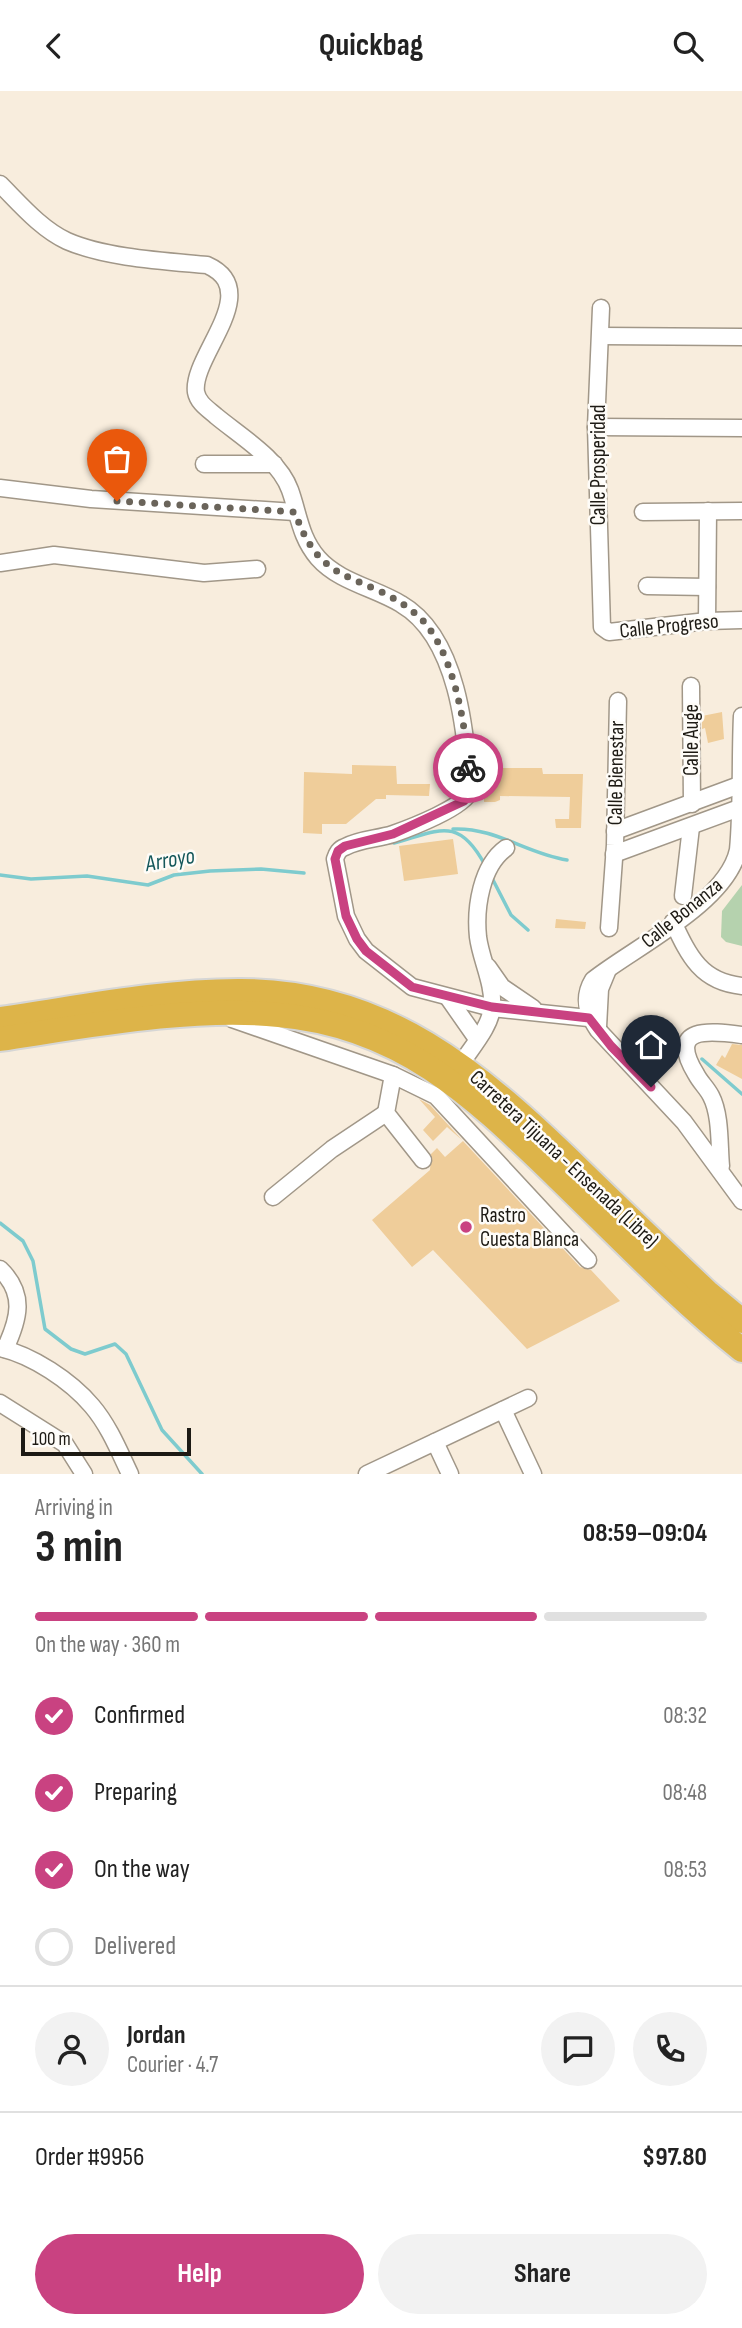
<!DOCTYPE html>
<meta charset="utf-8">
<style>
:root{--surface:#fff;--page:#f2f2f2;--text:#222;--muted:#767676;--line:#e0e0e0;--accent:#c94281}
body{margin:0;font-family:"Sofia Sans Condensed",sans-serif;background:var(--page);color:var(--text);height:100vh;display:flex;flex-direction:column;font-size:26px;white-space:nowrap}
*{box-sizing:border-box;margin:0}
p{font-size:23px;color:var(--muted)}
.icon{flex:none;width:38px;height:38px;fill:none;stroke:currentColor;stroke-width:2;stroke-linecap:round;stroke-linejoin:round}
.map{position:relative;height:1383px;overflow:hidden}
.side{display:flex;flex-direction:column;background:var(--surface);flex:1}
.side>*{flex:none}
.scale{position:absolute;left:21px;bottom:18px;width:170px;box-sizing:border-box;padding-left:7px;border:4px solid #1d1a14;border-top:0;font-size:19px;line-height:24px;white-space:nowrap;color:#1d1a14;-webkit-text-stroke:5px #fefcf8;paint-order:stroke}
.pin{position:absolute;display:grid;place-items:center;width:60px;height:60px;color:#fff;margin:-72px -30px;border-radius:50% 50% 50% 0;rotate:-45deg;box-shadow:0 0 7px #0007}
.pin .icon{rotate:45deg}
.courier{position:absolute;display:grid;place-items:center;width:70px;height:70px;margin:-35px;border:5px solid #c94281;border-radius:50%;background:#fff;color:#222;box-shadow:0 2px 9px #0007}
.head em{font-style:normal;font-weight:700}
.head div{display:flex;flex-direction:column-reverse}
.head{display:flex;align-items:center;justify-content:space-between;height:119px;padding:0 35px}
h1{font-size:46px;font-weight:700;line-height:52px}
.bar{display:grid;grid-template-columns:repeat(4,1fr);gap:10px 7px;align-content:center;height:84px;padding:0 35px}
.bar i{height:9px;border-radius:5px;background:var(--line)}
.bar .active{background:var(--accent)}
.bar p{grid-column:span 4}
.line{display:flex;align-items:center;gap:18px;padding:0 35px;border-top:2px solid var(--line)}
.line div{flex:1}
.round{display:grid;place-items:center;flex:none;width:74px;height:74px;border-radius:37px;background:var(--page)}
ol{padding:0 35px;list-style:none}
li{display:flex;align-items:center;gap:21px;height:77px}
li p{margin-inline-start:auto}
li .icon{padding:7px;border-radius:50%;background:var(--accent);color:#fff;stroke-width:4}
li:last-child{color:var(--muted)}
li i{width:38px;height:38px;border:4px solid var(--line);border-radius:50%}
.primary-button{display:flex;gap:14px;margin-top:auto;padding:14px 35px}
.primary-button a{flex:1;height:80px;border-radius:42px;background:var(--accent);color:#fff;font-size:28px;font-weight:700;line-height:80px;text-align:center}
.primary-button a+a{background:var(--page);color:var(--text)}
header{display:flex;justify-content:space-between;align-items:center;height:91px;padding:0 35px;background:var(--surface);font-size:32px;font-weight:700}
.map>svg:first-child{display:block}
.green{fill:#b5d2ae}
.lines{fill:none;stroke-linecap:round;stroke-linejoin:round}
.stream{stroke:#7ecbce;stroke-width:3.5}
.building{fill:#efcd9a}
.minor-casing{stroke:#a19788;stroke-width:19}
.highway-casing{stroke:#d6d6d5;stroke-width:28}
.minor{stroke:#fff;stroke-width:16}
.highway{stroke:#ddb449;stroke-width:24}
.done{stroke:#6a645a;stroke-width:7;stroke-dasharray:0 12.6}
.route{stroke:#c94281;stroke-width:9}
.poi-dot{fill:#c94281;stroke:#fefcf8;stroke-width:2.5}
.labels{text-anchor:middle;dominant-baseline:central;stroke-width:5;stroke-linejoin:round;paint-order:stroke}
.street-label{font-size:21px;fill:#1d1a14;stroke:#fefcf8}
.poi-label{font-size:21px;fill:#1d1a14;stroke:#fefcf8;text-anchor:start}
.water-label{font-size:23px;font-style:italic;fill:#14575a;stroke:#fefcf8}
</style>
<header><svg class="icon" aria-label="back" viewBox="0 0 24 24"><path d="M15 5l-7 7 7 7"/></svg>Quickbag<svg class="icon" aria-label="search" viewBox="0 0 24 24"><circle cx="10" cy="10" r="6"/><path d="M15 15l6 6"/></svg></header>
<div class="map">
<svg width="742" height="1383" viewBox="0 0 742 1383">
<rect width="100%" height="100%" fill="#f8eddd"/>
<!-- green -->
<polygon class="green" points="742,794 742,855 726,851 721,846 722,820"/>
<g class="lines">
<!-- stream -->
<g class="stream">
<path d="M453,738C495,736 527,763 567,769"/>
<path d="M394,752C439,740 458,724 485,774"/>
<polyline points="0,784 31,788 87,785 148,794 174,784 210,780 261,778 304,782"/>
<polyline points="492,787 511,824 528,839"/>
<polyline points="702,968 742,1003"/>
<polyline points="0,1132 23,1150 33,1170 45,1238 71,1258 85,1263 115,1253 126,1263 162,1339 202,1383"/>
</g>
</g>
<!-- building -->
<g class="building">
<polygon points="722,621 724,648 708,652 705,637 702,638 702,625"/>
<polygon points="352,674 396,675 397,693 430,693 429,705 386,704 386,708 376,708 346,733 322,733 322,743 303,742 304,681 352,683"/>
<polygon points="484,677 542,677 543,683 583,683 581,737 556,737 555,728 569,728 570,706 500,705 500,709 495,711 484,711"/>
<polygon points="453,748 458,783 404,790 399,755"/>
<polygon points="556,828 586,831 585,838 555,837"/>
<polygon points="648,948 670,962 663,972 644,955"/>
<polygon points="732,953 742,954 742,988 716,974 722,964 725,967"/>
<polygon points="419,1008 430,1014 462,1049 447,1036 433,1050 423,1039 435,1026"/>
<polygon points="463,1050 580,1176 591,1179 620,1210 527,1258 433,1159 412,1176 372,1129 430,1079 431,1063 437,1057 445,1066"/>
</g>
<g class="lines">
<!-- minor casing -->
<g class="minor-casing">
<g id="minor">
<path d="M0,93C20,113 41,138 67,150C106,167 164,170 207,174C265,200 191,265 196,301C198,312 208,318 216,325C240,345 279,368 290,399C299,424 300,446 318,467C339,491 375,497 401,513C458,546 466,642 470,700C465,716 410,737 393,743C378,748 359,748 345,756C339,758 337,762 335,768L346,825L357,848L366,860L412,896L492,917L598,928"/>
<polyline points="601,217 596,336 602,536 609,541 707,530 742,529"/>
<polyline points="601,245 742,246"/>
<polyline points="596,336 742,337"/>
<polyline points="204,373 274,373"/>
<polyline points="0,397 91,408 295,421"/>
<polyline points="643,421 742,420"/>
<polyline points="0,472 54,464 204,482 257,478"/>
<polyline points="647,495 707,496"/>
<polyline points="707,530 708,420"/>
<polyline points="691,595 692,713"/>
<path d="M742,625C740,667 742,719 738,759C727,812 633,857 593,889C582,907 587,923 598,939L684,1031L742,1110"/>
<polyline points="615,740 742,693"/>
<polyline points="614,763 742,716"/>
<polyline points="683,805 691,736"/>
<path d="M673,831C689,865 701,891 742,895"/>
<polyline points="609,837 615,754 618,610"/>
<polyline points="488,876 502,896 533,917"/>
<polyline points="449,908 477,948"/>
<polyline points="232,928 393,984 436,1005 588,1169"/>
<polyline points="598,936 600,898 607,881"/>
<path d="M461,973C471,957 491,935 492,916C494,893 481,869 478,846C475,817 481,775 506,757"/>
<polyline points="393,984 386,1022 423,1069"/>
<path d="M721,1075C719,1055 721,1024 711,1005C707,997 700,991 696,983C666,934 711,940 742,944"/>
<polyline points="273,1106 332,1058 386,1022"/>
<path d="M0,1178C26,1203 19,1228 5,1258"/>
<path d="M0,1257C32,1264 71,1290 92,1315C109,1335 119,1360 130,1383"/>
<polyline points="0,1312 65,1353 84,1383"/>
<polyline points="503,1319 533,1383"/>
<polyline points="435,1351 450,1383"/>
<polyline points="367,1383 528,1307"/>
</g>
</g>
<!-- highway casing -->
<g class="highway-casing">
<g id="highway">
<path d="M0,928C78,917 159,900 238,900C385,899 480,982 580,1079C622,1120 664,1160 707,1201L742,1230"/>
<path d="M0,948C87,935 192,915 279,924C402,935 473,1005 556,1085C617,1144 676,1206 742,1259"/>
</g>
</g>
<!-- minor -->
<use href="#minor" class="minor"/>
<!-- highway -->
<use href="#highway" class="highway"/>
</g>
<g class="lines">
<!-- done -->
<path class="done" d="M117,410L295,421C321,499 363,479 416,523C452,553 466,632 468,677"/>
<!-- route -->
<polyline class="route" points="468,677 470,700 464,710 393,743 345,755 338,760 335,768 346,825 357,848 366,860 412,896 492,916 589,927 611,955 651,996"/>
</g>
<!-- markers -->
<circle class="poi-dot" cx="466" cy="1136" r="7"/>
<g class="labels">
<!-- street labels -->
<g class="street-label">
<text transform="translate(598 374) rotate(-90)">Calle Prosperidad</text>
<text transform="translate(669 535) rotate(-6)">Calle Progreso</text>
<text transform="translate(691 649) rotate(-90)">Calle Auge</text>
<text transform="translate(616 682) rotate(-89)">Calle Bienestar</text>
<text transform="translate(682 822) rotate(-39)">Calle Bonanza</text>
<text transform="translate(564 1068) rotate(43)">Carretera Tijuana - Ensenada (Libre)</text>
</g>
<!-- poi labels -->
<g class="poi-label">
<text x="480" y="1124">Rastro<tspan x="480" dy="24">Cuesta Blanca</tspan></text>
</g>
<!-- water labels -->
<g class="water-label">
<text transform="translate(170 769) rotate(-10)">Arroyo</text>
</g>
</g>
</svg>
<div class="scale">100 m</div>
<div class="pin" style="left:117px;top:410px;background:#ea580c"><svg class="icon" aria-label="bag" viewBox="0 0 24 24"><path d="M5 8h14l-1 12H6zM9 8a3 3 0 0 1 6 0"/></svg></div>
<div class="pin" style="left:651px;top:996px;background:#1f2937"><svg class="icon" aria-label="home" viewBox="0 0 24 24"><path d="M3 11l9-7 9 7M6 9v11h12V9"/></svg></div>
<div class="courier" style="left:468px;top:677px"><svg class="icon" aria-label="bike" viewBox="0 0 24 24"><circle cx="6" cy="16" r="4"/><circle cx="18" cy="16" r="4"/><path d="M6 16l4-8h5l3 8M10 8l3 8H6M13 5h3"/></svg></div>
</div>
<section class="side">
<div class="head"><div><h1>3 min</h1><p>Arriving in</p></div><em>08:59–09:04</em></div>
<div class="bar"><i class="active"></i><i class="active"></i><i class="active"></i><i></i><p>On the way · 360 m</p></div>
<ol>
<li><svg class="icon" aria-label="check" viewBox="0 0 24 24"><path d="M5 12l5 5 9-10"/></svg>Confirmed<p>08:32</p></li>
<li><svg class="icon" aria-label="check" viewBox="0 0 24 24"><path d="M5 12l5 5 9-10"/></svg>Preparing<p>08:48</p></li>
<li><svg class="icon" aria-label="check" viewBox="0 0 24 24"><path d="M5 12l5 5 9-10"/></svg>On the way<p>08:53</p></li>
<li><i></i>Delivered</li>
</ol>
<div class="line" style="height:126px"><a class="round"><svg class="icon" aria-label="person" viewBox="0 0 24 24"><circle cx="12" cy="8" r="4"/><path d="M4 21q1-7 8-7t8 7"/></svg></a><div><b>Jordan</b><p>Courier · 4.7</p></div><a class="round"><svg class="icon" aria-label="chat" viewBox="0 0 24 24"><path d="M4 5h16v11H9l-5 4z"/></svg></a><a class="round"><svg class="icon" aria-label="phone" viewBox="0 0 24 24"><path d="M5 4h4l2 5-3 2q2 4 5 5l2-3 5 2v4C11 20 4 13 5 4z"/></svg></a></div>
<div class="line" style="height:91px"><div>Order #9956</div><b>$97.80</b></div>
<div class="primary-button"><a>Help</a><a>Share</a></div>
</section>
